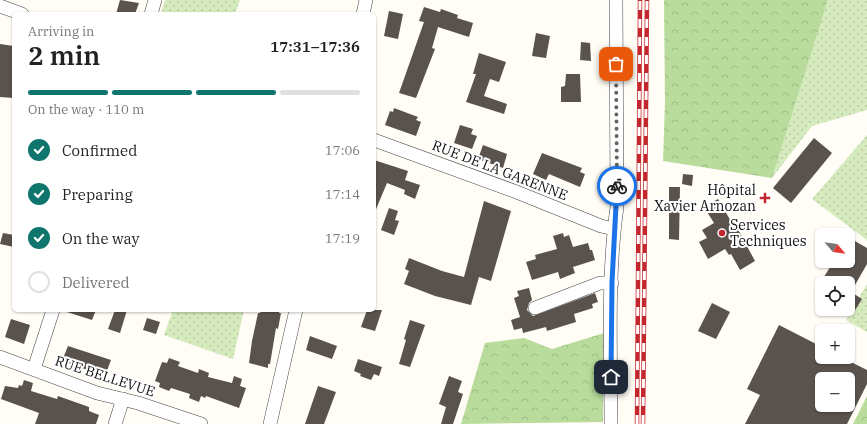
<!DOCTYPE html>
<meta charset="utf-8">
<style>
:root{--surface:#fff;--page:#f2f2f2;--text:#222;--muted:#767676;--line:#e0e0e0;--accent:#0f766e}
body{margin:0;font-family:"IBM Plex Serif",serif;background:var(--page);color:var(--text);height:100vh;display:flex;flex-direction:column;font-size:15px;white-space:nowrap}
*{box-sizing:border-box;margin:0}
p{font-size:13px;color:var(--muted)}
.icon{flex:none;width:22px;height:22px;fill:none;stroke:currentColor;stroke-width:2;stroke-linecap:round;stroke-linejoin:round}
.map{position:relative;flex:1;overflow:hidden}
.panel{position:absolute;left:12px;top:12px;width:364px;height:300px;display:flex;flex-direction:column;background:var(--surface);border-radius:6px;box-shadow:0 1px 3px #0004}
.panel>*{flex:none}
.needle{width:26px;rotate:119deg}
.fabs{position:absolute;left:815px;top:228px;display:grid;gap:8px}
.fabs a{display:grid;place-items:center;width:40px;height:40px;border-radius:6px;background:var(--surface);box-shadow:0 1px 3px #0004;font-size:20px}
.pin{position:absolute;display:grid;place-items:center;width:34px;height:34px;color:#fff;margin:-17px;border-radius:8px;box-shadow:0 2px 6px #0006}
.courier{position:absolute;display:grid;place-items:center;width:40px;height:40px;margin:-20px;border:3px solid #1a73e8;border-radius:50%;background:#fff;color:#222;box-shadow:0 1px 5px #0007}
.head em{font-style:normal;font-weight:600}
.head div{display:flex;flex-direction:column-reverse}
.head{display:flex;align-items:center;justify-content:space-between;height:68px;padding:0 16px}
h1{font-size:26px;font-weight:600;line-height:30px}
.bar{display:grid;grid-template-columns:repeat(4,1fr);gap:6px 4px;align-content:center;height:48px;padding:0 16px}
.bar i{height:5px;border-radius:3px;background:var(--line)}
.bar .active{background:var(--accent)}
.bar p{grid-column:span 4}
ol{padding:0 16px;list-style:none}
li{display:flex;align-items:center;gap:12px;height:44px}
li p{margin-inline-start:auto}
li .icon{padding:4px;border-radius:50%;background:var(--accent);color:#fff;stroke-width:4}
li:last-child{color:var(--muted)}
li i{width:22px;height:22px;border:2px solid var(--line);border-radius:50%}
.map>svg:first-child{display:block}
.green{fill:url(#green-dots)}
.forest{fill:url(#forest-crowns)}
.building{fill:#5a524d;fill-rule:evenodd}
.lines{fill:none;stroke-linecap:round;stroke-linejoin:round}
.street-casing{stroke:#444;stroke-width:14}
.street{stroke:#fff;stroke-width:13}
.rail-casing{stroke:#c4262e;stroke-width:4.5}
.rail{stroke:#fff;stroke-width:3;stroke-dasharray:9;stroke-linecap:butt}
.done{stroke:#646461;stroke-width:4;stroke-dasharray:0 7.2}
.route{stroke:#1a73e8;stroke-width:5}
.poi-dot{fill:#c4262e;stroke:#fff;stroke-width:1.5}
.labels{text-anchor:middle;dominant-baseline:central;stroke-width:4;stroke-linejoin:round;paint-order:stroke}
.street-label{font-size:14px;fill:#111;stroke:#fff}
.poi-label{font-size:14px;fill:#111;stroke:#fff;text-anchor:end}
</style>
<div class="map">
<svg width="867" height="424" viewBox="0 0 867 424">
<defs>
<pattern id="green-dots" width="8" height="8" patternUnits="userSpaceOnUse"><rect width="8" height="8" fill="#d5ebbd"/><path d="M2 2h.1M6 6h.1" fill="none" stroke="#b6c8a1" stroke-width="1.8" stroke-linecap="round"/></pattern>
<pattern id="forest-crowns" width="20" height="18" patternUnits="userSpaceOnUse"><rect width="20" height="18" fill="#b9dc9c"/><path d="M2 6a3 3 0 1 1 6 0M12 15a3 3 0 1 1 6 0" fill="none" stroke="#9ebc85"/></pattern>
</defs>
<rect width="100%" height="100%" fill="#fffdf5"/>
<!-- green -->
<g class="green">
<polygon points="165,0 240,0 235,14 161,14"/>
<polygon points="828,0 867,0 867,110 812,126 772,178"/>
<polygon points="867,135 867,240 812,199"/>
<polygon points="867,284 867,332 846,320"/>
<polygon points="173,310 244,310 233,359 164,335"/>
</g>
<!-- forest -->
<g class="forest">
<polygon points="664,0 828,0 772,178 663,161 665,102"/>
<polygon points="604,333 603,422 461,424 485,343 524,338 552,349"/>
<polygon points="867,396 867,424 853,424"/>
</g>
<!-- building -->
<g class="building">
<polygon points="120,0 139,3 135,14 116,14"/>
<polygon points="424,7 440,12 441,9 458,15 457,18 473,23 469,37 438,27 432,48 435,49 416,98 399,93 424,22 419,21"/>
<polygon points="389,11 403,14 398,39 384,36"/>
<polygon points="536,33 550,36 546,58 532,56"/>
<polygon points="581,42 590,43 591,61 580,60"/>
<polygon points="0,44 14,46 14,98 0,97"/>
<polygon points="479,53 506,62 499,82 490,79 484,96 507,104 504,114 466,102 476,74 473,74"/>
<polygon points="566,74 580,74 581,102 561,102 561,87 565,86"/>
<polygon points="394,108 418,117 416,120 421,122 416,136 385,125 390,111 393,112"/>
<polygon points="460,125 473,129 471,134 477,136 472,149 454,143"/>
<polygon points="814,138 832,153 791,203 773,188"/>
<polygon points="483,145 507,154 503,168 478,159"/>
<polygon points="542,153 582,168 580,172 585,174 580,187 549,174 546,180 533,174"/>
<polygon points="374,160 408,171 405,180 420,185 415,199 404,194 405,190 387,183 374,214"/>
<polygon points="683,174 693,175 692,186 682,184"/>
<polygon points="669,187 680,187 679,240 669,239"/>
<polygon points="718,199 732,223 734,222 755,261 740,270 731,254 729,255 725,249 708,259 699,242 707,238 702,230 714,223 704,207"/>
<polygon points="484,201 511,211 491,281 479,277 471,305 435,296 404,284 409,271 405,269 409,258 442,271 464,277"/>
<polygon points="389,208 398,211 395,220 399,221 394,235 381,230"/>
<polygon points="3,233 14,235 14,247 0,244"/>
<polygon points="563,233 564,237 569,235 573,247 588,243 590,250 592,250 595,260 573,267 575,273 560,279 558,272 532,280 526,262 536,259 535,255 557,249 553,236"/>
<polygon points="848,237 867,248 867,264 851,292 862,299 854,312 848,308 848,283 820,283 834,261 848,261"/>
<polygon points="529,288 532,300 529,303 527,310 533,316 595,293 598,302 592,304 593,308 574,314 576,322 547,331 546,327 523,333 522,328 514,330 511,320 520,317 514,298 519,296 517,291"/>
<polygon points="712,303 730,312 716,339 698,331"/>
<polygon points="68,310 96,310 92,320 67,312"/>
<polygon points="115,310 127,310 120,333 108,329"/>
<polygon points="261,310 280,310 279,313 281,313 278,329 276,328 270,364 268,364 268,368 249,363 252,341 258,313 260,313"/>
<polygon points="367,310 382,310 375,331 361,327"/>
<polygon points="147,318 160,322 156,334 143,330"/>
<polygon points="11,319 30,325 24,344 5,337"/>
<polygon points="410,320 425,325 410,367 399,364 406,340 404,339"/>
<path d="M779,325L822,347V357H841L867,370V384L847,424H745L760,395L747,389ZM822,379H848V405H822Z"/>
<polygon points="310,336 337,346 332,359 306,350"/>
<polygon points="68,346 111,360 105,376 62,361"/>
<polygon points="169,358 180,362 178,366 198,373 199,369 209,373 208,377 232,383 234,376 242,379 240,386 246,388 239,408 206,396 205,398 201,396 199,402 189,398 190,394 171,388 169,391 159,387 160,383 155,381 162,362 167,363"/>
<polygon points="358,359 382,367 379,376 374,374 371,380 360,376 361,374 354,371"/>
<polygon points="449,376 462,381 458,392 463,394 453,424 441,424 446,407 439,404"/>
<polygon points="24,380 33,383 31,391 57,399 58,396 89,407 89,411 99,415 96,424 35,424 39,413 1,399 5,386 18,388 19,385 22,386"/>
<polygon points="318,386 336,392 324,424 305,424"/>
</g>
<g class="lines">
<!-- street casing -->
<g class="street-casing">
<g id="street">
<polyline points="0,6 22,14"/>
<polyline points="151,14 155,0"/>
<polyline points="363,14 366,0"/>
<polyline points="374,140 514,191 601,226 614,229"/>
<polyline points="535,308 600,283 612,283"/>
<polyline points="0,357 97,393 138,403 201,424"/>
<polyline points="34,369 53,310"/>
<polyline points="115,424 123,399"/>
<polyline points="270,424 296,310"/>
<path d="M611,424C611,352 607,278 617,207L616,0"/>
</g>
</g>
<!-- street -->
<use href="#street" class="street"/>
<!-- rail casing -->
<g class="rail-casing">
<g id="rail">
<polyline points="637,424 640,0"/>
<polyline points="643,424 647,0"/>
</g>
</g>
<!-- rail -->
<use href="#rail" class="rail"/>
</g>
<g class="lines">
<!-- done -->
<polyline class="done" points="616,64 617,186"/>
<!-- route -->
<polyline class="route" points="611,377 612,282 617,186"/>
</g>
<!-- markers -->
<g class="poi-dot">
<path d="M763 192h4v4h4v4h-4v4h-4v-4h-4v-4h4z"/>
<circle cx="722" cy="233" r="4"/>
</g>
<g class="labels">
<!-- street labels -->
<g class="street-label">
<text transform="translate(500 170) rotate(21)">RUE DE LA GARENNE</text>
<text transform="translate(105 376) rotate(18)">RUE BELLEVUE</text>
</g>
<!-- poi labels -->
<g class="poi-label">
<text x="756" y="190">Hôpital<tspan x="756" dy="16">Xavier Arnozan</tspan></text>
<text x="730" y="225" text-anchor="start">Services<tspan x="730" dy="16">Techniques</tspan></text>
</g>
</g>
</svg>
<div class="fabs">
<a><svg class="needle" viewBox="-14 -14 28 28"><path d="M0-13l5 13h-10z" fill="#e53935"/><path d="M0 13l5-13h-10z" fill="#767676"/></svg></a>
<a><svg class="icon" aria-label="locate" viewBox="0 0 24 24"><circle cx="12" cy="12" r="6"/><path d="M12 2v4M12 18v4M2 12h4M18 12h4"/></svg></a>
<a>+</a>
<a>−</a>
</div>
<div class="pin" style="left:616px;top:64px;background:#ea580c"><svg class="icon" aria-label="bag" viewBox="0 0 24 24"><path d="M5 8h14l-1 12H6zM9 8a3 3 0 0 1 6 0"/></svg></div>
<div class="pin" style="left:611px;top:377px;background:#1f2937"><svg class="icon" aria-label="home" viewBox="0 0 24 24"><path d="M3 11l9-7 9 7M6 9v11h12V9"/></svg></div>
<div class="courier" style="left:617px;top:186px"><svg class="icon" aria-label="bike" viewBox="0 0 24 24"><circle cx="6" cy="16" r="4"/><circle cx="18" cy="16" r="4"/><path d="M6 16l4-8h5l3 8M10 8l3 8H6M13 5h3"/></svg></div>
<section class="panel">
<div class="head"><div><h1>2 min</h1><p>Arriving in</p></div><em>17:31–17:36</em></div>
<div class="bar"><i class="active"></i><i class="active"></i><i class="active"></i><i></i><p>On the way · 110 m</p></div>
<ol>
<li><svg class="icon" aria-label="check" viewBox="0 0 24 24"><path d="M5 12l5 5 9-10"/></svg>Confirmed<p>17:06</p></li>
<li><svg class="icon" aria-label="check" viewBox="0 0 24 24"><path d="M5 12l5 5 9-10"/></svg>Preparing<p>17:14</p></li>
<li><svg class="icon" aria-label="check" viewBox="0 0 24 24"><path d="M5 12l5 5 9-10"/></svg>On the way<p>17:19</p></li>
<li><i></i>Delivered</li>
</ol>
</section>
</div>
